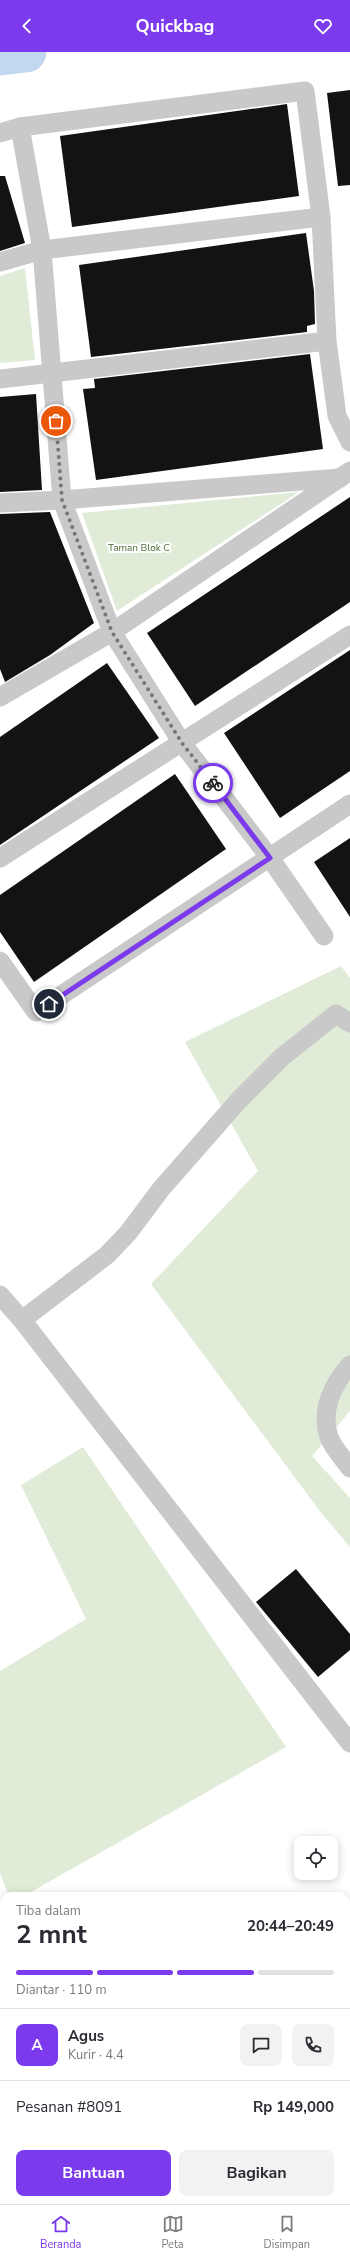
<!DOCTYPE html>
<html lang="id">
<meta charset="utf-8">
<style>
:root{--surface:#fff;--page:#f2f2f3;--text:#2b2b33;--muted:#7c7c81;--line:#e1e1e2;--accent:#7c3aed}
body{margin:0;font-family:"Nunito Sans",sans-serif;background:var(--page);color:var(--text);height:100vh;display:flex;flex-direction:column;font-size:15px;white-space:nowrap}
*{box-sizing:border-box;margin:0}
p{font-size:13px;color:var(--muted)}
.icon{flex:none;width:22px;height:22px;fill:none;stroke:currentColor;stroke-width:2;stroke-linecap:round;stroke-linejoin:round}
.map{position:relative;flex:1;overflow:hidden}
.drawer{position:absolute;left:0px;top:1840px;width:350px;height:312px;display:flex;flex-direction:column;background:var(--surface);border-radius:12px 12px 0 0;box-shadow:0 2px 10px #0003}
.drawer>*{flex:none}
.buttons{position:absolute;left:294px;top:1784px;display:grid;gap:8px}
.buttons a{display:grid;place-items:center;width:44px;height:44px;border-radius:8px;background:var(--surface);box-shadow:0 2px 10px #0003;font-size:20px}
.pin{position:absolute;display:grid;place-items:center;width:34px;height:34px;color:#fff;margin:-17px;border:2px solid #fff;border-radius:50%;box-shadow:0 1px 4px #0007}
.courier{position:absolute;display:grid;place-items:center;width:40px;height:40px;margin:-20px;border:3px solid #7c3aed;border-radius:50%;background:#fff;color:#222;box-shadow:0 1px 5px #0007}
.summary em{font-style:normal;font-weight:700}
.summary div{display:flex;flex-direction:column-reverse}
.summary{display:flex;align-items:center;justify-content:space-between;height:68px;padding:0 16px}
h1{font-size:26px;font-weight:700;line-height:30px}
.bar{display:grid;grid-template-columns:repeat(4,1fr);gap:6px 4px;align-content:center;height:48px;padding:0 16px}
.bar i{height:5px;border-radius:3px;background:var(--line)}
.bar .on{background:var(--accent)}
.bar p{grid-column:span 4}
.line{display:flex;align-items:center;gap:10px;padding:0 16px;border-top:1px solid var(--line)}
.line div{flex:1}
.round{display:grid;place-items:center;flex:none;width:42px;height:42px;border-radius:8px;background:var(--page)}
.button{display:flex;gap:8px;margin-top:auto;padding:8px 16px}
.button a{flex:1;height:46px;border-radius:8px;background:var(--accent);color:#fff;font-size:16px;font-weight:700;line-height:46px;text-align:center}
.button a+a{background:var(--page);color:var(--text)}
header{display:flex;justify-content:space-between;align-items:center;height:52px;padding:0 16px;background:var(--accent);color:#fff;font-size:18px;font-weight:700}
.tab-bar{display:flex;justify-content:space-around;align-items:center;height:56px;border-top:1px solid var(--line);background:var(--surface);font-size:11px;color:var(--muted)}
.tab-bar a{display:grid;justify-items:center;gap:2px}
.tab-bar .on{color:var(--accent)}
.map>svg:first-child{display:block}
.green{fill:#e0ecd7}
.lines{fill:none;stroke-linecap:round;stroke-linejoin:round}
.river{stroke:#c1d8ee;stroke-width:41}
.building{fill:#131313}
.street{stroke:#c9c9c9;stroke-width:19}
.done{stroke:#767676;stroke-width:4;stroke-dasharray:0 7.2}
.route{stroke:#7c3aed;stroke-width:5}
.labels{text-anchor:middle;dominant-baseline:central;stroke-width:4;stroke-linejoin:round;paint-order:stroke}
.park-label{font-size:10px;fill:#496b36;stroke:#fff}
</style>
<header><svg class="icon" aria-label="back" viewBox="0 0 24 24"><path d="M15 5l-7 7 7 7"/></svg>Quickbag<svg class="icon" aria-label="heart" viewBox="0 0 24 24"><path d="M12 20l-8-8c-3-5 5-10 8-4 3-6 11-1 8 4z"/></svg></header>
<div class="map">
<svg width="350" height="2152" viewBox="0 0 350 2152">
<rect width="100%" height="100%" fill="#fff"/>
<!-- green -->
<g class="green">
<polygon points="25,216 35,308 0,311 0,224"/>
<polygon points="299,440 117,559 82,461"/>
<polygon points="341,914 350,926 350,1359 312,1404 350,1446 350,1495 322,1462 151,1232 258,1119 185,990"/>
<polygon points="83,1395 286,1695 24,1844 9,1844 0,1821 0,1619 86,1567 21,1433"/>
</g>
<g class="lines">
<!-- river -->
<polyline class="river" points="0,3 26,0"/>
</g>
<!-- building -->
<g class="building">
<polygon points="350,38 350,133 338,134 327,41"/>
<polygon points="287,52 299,144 72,175 60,84"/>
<polygon points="0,124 5,124 25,191 0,199"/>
<polygon points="306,181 314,239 315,272 307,274 307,280 91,305 79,213"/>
<polygon points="310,302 323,397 96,428 83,337 95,336 94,327"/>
<polygon points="36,342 42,438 0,440 0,345"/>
<polygon points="350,445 350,550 195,654 147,581"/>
<polygon points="50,460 94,571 50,603 5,630 0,617 0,462"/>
<polygon points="350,598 350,719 280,766 224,681"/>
<polygon points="107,611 159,686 0,793 0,685"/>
<polygon points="175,722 226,797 34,930 0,880 0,843"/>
<polygon points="350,786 350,865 314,810"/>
<polygon points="296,1517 350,1582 350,1598 318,1625 256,1550"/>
</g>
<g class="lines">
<!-- street -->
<g class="street">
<polyline points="20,75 42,198 62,448 112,580 182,691 270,806 324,884"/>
<polyline points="0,81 20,75 305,39 321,165 327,289 337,364 350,390"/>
<polyline points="0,210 42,198 321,165"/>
<polyline points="0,327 327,289"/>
<polyline points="0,451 62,448 340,426"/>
<polyline points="0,645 112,580 350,419"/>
<polyline points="0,806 350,583"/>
<polyline points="0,909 36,960 350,752"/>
<polyline points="0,1243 22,1268 350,1691"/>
<polyline points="22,1268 107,1203 128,1181 161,1137 239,1048 282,1005 336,962 350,971"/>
<path d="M350,1313C333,1332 320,1358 329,1385C333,1396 343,1406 350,1416"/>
</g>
</g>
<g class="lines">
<!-- done -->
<polyline class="done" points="56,369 62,448 112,580 182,691 213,731"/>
<!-- route -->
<polyline class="route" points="49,952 270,806 213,731"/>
</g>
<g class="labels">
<!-- park labels -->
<g class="park-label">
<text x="139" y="496">Taman Blok C</text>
</g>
</g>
</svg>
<div class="buttons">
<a><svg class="icon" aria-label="locate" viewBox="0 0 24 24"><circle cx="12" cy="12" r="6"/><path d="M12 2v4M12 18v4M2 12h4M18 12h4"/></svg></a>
</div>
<div class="pin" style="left:56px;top:369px;background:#ea580c"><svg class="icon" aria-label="bag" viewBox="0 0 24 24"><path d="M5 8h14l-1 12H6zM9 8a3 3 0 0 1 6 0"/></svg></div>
<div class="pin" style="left:49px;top:952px;background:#1f2937"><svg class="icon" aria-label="home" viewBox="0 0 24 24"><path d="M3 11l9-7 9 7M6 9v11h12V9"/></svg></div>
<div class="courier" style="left:213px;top:731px"><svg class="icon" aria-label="bike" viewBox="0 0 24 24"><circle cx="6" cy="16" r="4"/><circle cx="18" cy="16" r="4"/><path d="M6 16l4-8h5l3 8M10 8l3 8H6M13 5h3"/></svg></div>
<section class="drawer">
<div class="summary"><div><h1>2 mnt</h1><p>Tiba dalam</p></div><em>20:44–20:49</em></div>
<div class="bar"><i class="on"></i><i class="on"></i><i class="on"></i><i></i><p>Diantar · 110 m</p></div>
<div class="line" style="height:72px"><b class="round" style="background:var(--accent);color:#fff">A</b><div><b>Agus</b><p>Kurir · 4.4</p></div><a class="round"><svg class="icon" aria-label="chat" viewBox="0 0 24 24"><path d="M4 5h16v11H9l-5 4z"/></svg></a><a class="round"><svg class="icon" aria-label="phone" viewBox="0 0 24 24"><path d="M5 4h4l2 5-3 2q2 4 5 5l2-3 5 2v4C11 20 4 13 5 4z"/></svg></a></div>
<div class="line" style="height:52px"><div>Pesanan #8091</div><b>Rp 149,000</b></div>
<div class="button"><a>Bantuan</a><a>Bagikan</a></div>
</section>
</div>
<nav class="tab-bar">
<a class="on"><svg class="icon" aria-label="home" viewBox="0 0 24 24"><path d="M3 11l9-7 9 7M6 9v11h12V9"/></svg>Beranda</a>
<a><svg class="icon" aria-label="map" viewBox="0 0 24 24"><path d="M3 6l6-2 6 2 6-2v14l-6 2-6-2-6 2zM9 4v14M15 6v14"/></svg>Peta</a>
<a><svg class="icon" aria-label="saved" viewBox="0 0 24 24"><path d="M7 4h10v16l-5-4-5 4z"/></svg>Disimpan</a>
</nav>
